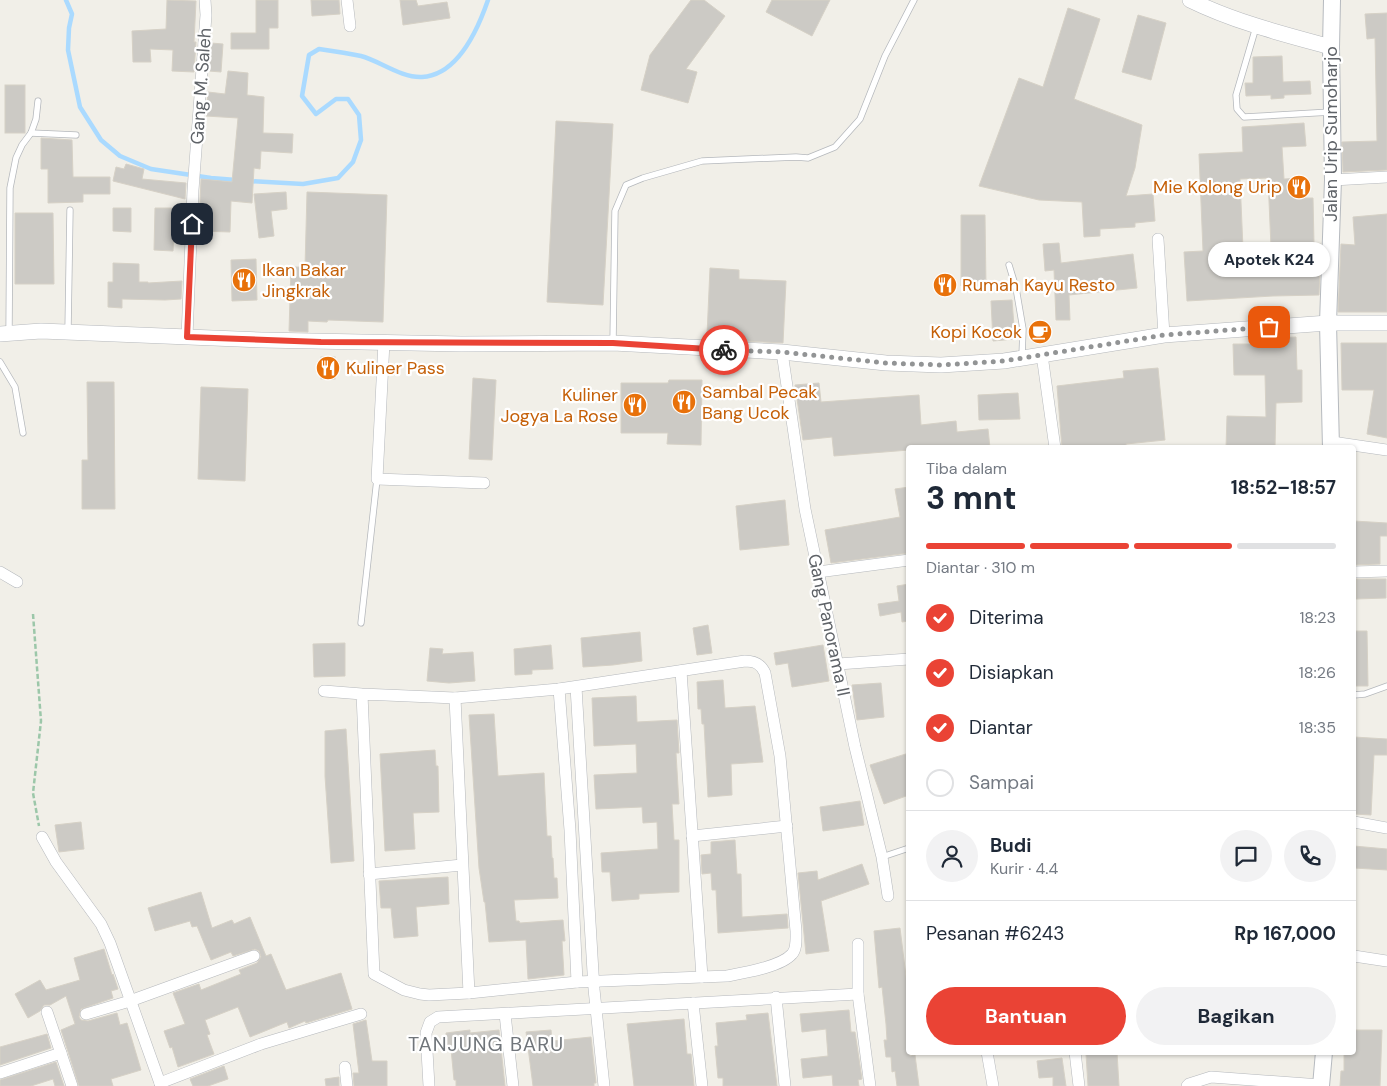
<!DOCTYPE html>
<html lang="id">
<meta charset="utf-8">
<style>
:root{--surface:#fff;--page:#f2f2f3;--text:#1f2937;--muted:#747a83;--line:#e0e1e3;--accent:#ea4335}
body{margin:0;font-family:"DM Sans",sans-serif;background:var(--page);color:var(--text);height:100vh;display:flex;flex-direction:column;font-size:19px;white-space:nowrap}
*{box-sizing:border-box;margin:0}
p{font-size:16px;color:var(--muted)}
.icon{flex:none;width:28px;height:28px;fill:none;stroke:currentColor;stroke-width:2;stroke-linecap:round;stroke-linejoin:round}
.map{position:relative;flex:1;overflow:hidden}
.drawer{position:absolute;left:906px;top:445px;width:450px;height:610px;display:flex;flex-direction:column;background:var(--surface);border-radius:5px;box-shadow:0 1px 4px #0004}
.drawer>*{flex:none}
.pin{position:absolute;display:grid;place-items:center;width:42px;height:42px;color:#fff;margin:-21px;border-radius:10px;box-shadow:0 2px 8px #0006}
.courier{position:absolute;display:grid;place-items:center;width:50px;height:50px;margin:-25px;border:4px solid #ea4335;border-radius:50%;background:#fff;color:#222;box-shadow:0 1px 6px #0007}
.bubble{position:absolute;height:35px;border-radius:18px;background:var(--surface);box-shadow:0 1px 4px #0004;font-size:16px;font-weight:700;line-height:35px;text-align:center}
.headline em{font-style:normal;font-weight:700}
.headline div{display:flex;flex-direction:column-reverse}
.headline{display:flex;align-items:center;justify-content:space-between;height:85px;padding:0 20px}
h1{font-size:32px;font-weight:700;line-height:38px}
.bar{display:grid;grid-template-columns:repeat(4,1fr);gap:8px 5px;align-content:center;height:60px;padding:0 20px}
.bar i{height:6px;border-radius:4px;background:var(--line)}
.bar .selected{background:var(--accent)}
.bar p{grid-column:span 4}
.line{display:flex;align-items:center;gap:12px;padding:0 20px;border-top:1px solid var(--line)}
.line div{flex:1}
.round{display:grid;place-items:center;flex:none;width:52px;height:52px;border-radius:26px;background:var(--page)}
ol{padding:0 20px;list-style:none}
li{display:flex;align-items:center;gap:15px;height:55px}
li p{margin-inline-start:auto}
li .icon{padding:5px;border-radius:50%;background:var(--accent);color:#fff;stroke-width:4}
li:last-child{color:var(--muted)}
li i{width:28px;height:28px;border:2px solid var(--line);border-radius:50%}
.button{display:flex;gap:10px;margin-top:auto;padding:10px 20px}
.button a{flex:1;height:58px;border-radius:30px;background:var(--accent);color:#fff;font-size:20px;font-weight:700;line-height:58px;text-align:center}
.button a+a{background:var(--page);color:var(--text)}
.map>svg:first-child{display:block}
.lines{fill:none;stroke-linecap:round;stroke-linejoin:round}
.stream{stroke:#aadaff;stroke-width:4.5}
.building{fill:#cccac5;stroke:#d6d1c6;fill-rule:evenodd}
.service-casing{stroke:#b5b8bc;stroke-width:7}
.minor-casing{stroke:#b5b8bc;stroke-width:12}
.tertiary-casing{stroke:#b5b8bc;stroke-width:16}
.secondary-casing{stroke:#b6babf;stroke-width:18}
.path{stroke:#9cc7a9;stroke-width:2.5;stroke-dasharray:5 2.5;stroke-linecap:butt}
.service{stroke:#fff;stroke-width:5.5}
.minor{stroke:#fff;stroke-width:11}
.tertiary{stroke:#fff;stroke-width:15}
.secondary{stroke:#fff;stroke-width:16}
.done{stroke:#929495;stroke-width:5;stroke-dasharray:0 9}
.route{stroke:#ea4335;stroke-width:6}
.labels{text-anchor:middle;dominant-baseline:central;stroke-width:4.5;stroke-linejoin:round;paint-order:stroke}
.street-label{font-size:18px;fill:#5f6368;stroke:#fff}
.food-label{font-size:18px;fill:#c56008;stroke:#fff;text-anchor:start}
.quarter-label{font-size:20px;letter-spacing:1px;fill:#70757a;stroke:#fff}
</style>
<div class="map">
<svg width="1387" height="1086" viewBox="0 0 1387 1086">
<rect width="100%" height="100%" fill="#f1efe8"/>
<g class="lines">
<!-- stream -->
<g class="stream">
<polyline points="66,0 72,14 69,28 68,50 80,107 101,140 120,156 151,169 211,178 236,180"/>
<path d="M249,181L303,184L338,178L353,162L361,140L359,115L348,99H336L316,114L302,96L309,55L319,49C333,51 347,53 361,56C380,61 401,78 422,77C458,75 478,29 488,0"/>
</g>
</g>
<!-- building -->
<g class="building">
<polygon points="167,0 196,1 194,42 196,42 194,72 172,71 173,50 150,49 151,62 133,62 132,31 166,29"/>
<polygon points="256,0 278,0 278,28 269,28 269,49 231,49 231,33 256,33"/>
<polygon points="311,0 339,0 340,14 312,16"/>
<polygon points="400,0 416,0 418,6 447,2 450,18 403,25"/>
<polygon points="691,0 704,0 725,16 686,69 697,72 688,103 641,90 650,55"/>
<polygon points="772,0 830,0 812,36 766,12"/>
<polygon points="1068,8 1100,19 1074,99 1142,125 1135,168 1126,196 1153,194 1155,221 1135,223 1135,227 1100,229 1100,236 1084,237 1082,202 1039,200 979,186 1019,78 1043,87"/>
<polygon points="1387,13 1387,170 1343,172 1342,142 1377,141 1375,38 1367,39 1365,14"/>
<polygon points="1138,15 1166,23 1151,80 1122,72"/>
<polygon points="211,43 223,44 221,72 209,71"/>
<polygon points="1282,56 1283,82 1310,81 1311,94 1284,95 1284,98 1271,99 1271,95 1246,96 1245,83 1253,83 1253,57"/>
<polygon points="228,71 248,73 247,95 264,97 263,133 293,134 292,153 261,151 260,169 254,168 252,203 231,201 230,232 199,231 200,208 210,208 210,205 200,203 201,179 232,182 238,118 206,116 208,92 225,94"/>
<rect x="5" y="85" width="20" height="48"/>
<polygon points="556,121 613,124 603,305 547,302"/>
<path d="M1304,123L1306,146L1282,147L1284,179L1304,178L1305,198H1313L1314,244H1321L1319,295L1273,296L1187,301L1184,252L1203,251L1199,154L1243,152L1242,127ZM1268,178L1271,247L1243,249L1240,179Z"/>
<polygon points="41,138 72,140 73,177 110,177 110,194 83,194 83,202 48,203 48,169 41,169"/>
<polygon points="126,164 144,169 142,179 186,183 185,199 113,181 116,167 124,169"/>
<polygon points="286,192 287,209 271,211 274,236 259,238 254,194"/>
<polygon points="307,192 387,195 383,322 328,320 327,322 308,321 308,332 289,331 291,267 305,267"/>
<polygon points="113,208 131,208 131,232 113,231"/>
<polygon points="155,208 185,208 184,230 174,230 173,251 154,250"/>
<polygon points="15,213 53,213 54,284 15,284"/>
<polygon points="1387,214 1387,312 1338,312 1341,244 1355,245 1353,217"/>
<polygon points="961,215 985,215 986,286 961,286"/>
<polygon points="1059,243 1061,263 1133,254 1137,288 1069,295 1070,320 1056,320 1054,270 1045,271 1043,244"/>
<polygon points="256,259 257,300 232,301 231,260"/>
<polygon points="113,263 139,264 139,282 148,282 148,283 182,281 181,299 165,300 122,299 122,308 108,307 108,282 113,282"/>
<polygon points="710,268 739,270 739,279 786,281 783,343 744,341 744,337 707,335"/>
<polygon points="1012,300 1015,339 993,341 991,301"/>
<polygon points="1296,337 1297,370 1302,370 1302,402 1276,403 1275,448 1226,448 1227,416 1266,417 1265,375 1234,375 1233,344 1266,344 1266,338"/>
<polygon points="1341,343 1387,343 1387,438 1367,434 1374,390 1342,390"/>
<rect x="321" y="357" width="14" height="22"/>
<polygon points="1158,368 1165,440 1126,444 1126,448 1062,448 1057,386 1124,378 1123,371"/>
<polygon points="473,378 496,380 492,460 469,459"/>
<polygon points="669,380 702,380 701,445 667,444 668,433 621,433 621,383 668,383"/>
<polygon points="87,382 114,382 115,509 82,509 82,460 88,460"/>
<polygon points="819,383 821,402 919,395 921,425 956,421 957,432 988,429 990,448 909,448 909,450 834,456 832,437 803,440 795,385"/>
<polygon points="201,387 248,389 245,481 198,479"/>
<polygon points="1018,393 1020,419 979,420 978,395"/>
<polygon points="909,487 909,553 831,563 825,530 900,517 895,489"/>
<polygon points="785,500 789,545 740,550 736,506"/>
<polygon points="1354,521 1387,523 1387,536 1380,536 1380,564 1354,565"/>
<polygon points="1356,579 1386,579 1386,598 1356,599"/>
<polygon points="909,584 909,621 902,622 901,612 880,616 878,604 899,601 897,586"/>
<polygon points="708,625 712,653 697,655 693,628"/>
<polygon points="1354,631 1367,631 1368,686 1354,686"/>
<polygon points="640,632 642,661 613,665 583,667 581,638"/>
<polygon points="345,643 345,676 314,677 313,644"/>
<polygon points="551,645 553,669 532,670 532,674 515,675 514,649"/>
<polygon points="823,645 829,681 792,687 788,663 776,665 774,653"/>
<polygon points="430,648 443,649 442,654 473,652 475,681 449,683 427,681"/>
<polygon points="723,680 725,708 755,706 763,762 731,764 732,795 708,797 704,724 702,724 701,709 698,709 697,682"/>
<polygon points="881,683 884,717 857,720 852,685"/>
<polygon points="636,696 637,722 677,720 679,753 676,753 679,804 672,804 674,840 679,840 679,892 639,894 639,899 612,901 610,872 602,872 601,853 658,849 657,822 643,823 642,807 596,809 594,775 637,773 636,744 594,746 592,698"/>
<polygon points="494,714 498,776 544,773 547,836 551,836 552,858 553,858 554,878 557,878 558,898 514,900 516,921 519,921 520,923 563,920 565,941 562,941 564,975 528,979 526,940 489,942 485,902 484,902 479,868 469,715"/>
<polygon points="346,729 354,861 331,863 325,776 325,731"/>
<polygon points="1354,737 1387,739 1387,755 1374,755 1371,815 1354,814"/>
<polygon points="435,750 436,766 438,766 439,812 413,813 415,849 385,851 380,754"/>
<polygon points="909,753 909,795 884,804 870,765"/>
<polygon points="860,801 864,825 823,831 820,807"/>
<polygon points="81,822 84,849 59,852 55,825"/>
<polygon points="735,840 737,874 741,874 742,917 787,914 788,928 718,933 716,890 712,890 711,873 702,874 701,855 711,854 711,842"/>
<polygon points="1354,846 1387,849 1387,870 1354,868"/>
<polygon points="862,864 869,884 821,901 829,951 806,954 798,873 817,871 818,880"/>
<polygon points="448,877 449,904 416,907 418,936 394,938 391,908 381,908 379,881"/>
<polygon points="201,892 212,928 232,920 234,924 250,917 266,956 271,954 286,990 341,973 352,1009 306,1023 305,1021 289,1028 287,1022 250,1037 238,1007 205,1020 210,1034 207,1035 214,1054 178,1067 172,1047 170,1048 164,1031 185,1024 173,993 199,984 201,990 241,974 239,970 257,963 261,957 259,951 255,949 233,956 231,952 211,960 197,926 192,927 190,921 155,931 148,908"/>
<polygon points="900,928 909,1000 909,1052 910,1056 915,1055 919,1086 897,1086 895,1071 892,1072 891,1057 886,1057 884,1040 887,1040 886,1024 882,987 879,988 874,931"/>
<polygon points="104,949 112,975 113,974 118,989 111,991 113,998 81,1009 79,1017 81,1020 88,1021 117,1013 120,1025 127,1023 141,1070 111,1079 113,1086 79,1086 61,1030 75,1024 66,996 50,1005 44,1005 40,1011 28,1018 15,994 40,980 46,990 80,980 74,958"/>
<polygon points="849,1010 851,1032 855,1032 862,1079 858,1080 859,1086 833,1086 832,1075 803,1078 801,1059 828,1056 826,1029 802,1032 800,1014"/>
<polygon points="768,1013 777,1086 723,1086 723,1078 718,1078 715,1046 718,1046 716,1023 747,1020 746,1015"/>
<polygon points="684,1019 687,1054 691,1054 694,1086 634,1086 627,1024"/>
<polygon points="366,1020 372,1061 387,1061 387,1086 354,1086 353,1073 359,1073 353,1024"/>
<polygon points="470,1030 470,1033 499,1030 505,1086 456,1086 456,1080 454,1080 451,1049 447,1050 446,1033"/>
<polygon points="551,1030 552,1041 591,1037 596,1083 594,1083 594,1086 533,1086 526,1032"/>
<polygon points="1354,1030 1382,1030 1380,1086 1340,1086 1341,1071 1344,1071 1344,1052 1354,1052"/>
<polygon points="47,1034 51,1048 0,1065 0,1047"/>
<polygon points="1107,1052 1117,1052 1119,1086 1088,1086 1086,1054"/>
<polygon points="1062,1058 1066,1086 1053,1086 1053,1077 1039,1078 1037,1061"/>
<polygon points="56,1062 64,1086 55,1086 53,1079 31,1086 0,1086 0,1080"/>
<polygon points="224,1066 228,1079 208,1086 193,1086 190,1079"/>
<polygon points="339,1077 339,1086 326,1086 325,1079"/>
</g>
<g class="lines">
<!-- service casing -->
<g class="service-casing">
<g id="service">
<polyline points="1256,27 1236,95 1237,109 1244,117 1331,112"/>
<polyline points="31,133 76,135"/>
<polyline points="1009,265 1016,288 1023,329 1022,356"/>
<polyline points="68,330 70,210"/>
<polyline points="9,333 10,188 16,158 22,145 31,133 36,119 38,101"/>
<polyline points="613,342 615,211 626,185 643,178 702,161 796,157 808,158 835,147 860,119 885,56 914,0"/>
<polyline points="0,362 15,387 23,433"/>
<polyline points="361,623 377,479"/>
<polyline points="1354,695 1365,694 1387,686"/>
<polyline points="882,857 909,848"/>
</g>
</g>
<!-- minor casing -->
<g class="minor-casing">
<g id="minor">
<polyline points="347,0 350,26"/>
<polyline points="1333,180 1387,177"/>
<polyline points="1158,239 1164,335"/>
<polyline points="187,337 193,190 206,15 205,0"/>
<polyline points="384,342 377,479 484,483"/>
<polyline points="782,352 805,509 855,747 882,857 888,896"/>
<polyline points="1042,355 1055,448"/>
<polyline points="1332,442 1387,450"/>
<polyline points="0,572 17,582"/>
<polyline points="818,572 909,560"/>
<polyline points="1354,572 1387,571"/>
<polyline points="838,664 909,659"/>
<polyline points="681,671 702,977"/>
<polyline points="576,687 594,989 604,1086"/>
<polyline points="559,689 570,830 577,982"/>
<path d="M324,691L362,694L455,698L559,689L745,661C755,661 761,664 765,673L780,756L796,931C796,938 797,949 792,954C781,967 743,973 727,976L577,982L469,993L429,995L420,994L404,990L374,974L362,694"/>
<polyline points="455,698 469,993"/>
<polyline points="1354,822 1387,828"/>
<polyline points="692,836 787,826"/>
<polyline points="42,837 56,862 101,924 110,943 161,1086"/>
<polyline points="369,874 462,865"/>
<polyline points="858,944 858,994 870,1086"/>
<polyline points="1354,956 1387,961"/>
<polyline points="776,997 785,1086"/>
<polyline points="693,1003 702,1086"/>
<polyline points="47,1012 72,1086"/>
<polyline points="86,1014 130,1001 254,956"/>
<polyline points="505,1014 513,1086"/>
<polyline points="987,1052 993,1086"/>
<polyline points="1075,1052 1079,1086"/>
<polyline points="345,1067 347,1086"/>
<polyline points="0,1073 61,1053"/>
<polyline points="160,1083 261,1044 361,1014"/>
<polyline points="429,1086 426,1033 430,1022 438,1017 858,994"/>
<polyline points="1187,1086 1189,1084 1211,1077 1321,1085"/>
</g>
</g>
<!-- tertiary casing -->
<g class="tertiary-casing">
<g id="tertiary">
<path d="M1190,0C1235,22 1283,34 1331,47"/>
<polyline points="0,334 41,331 262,340 461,344 613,343 782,352 886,363 941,365 1004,361 1164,335 1328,323 1387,323"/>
</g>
</g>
<!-- secondary casing -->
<g class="secondary-casing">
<g id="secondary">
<polyline points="1331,448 1328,323 1333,180 1331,47 1332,0"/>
<polyline points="1321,1086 1324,1052"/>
</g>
</g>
<!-- path -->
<polyline class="path" points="33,614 41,721 33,793 39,826"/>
<!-- service -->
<use href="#service" class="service"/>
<!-- minor -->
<use href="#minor" class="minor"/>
<!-- tertiary -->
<use href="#tertiary" class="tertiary"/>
<!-- secondary -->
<use href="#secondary" class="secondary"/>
</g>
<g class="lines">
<!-- done -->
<polyline class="done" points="724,350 782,352 886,363 941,365 1004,361 1164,335 1269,327"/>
<!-- route -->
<polyline class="route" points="192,224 187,337 321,342 613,343 724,350"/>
</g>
<!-- icons -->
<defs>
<g id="restaurant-disc" transform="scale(1.25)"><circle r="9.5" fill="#e8710a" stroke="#fff"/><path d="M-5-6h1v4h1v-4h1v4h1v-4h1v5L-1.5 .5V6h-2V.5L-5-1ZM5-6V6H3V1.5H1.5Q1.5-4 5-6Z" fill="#fff"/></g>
<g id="cafe-disc" transform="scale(1.25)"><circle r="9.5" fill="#e8710a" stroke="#fff"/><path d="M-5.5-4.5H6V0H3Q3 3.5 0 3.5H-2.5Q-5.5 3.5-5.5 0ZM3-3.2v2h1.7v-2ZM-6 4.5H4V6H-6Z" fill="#fff"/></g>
</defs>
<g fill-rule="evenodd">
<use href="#restaurant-disc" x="1299" y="187"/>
<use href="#restaurant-disc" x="244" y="280"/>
<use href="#restaurant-disc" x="945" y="285"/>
<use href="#cafe-disc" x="1040" y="332"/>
<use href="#restaurant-disc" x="328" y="368"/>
<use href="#restaurant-disc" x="684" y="402"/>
<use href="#restaurant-disc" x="635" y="405"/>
</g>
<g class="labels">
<!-- street labels -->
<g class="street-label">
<text transform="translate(201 86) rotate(-86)">Gang M. Saleh</text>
<text transform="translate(1331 134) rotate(-90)">Jalan Urip Sumoharjo</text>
<text transform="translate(829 625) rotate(78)">Gang Panorama II</text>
</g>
<!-- food labels -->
<g class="food-label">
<text x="1282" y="187" text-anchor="end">Mie Kolong Urip</text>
<text x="262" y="270">Ikan Bakar<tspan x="262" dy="21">Jingkrak</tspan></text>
<text x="962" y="285">Rumah Kayu Resto</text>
<text x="1022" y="332" text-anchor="end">Kopi Kocok</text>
<text x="346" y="368">Kuliner Pass</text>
<text x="702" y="392">Sambal Pecak<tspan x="702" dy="21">Bang Ucok</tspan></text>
<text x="618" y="395" text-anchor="end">Kuliner<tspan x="618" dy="21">Jogya La Rose</tspan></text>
</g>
<!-- quarter labels -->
<g class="quarter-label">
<text x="486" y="1044">TANJUNG BARU</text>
</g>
</g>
</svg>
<div class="pin" style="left:1269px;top:327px;background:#ea580c"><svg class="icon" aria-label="bag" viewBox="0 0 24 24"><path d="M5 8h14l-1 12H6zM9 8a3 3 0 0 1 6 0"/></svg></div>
<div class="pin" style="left:192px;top:224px;background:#1f2937"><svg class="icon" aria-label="home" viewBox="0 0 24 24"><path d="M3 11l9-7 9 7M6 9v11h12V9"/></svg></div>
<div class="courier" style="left:724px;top:350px"><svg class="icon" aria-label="bike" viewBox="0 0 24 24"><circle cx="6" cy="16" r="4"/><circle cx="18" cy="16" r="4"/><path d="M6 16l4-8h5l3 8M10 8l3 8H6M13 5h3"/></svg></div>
<div class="bubble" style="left:1208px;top:242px;width:122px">Apotek K24</div>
<section class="drawer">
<div class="headline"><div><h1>3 mnt</h1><p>Tiba dalam</p></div><em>18:52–18:57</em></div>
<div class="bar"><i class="selected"></i><i class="selected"></i><i class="selected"></i><i></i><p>Diantar · 310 m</p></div>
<ol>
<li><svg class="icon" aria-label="check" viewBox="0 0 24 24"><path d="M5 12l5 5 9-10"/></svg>Diterima<p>18:23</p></li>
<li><svg class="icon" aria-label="check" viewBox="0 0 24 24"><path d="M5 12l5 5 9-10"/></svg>Disiapkan<p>18:26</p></li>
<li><svg class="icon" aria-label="check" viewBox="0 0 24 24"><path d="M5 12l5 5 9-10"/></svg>Diantar<p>18:35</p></li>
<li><i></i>Sampai</li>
</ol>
<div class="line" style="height:90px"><a class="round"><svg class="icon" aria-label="person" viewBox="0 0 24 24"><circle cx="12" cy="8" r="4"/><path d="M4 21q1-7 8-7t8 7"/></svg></a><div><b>Budi</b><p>Kurir · 4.4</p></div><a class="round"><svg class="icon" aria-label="chat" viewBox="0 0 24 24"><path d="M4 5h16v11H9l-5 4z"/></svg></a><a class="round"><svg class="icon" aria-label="phone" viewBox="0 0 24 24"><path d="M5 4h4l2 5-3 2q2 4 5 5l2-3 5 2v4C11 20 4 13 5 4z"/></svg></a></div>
<div class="line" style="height:65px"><div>Pesanan #6243</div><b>Rp 167,000</b></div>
<div class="button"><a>Bantuan</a><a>Bagikan</a></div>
</section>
</div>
